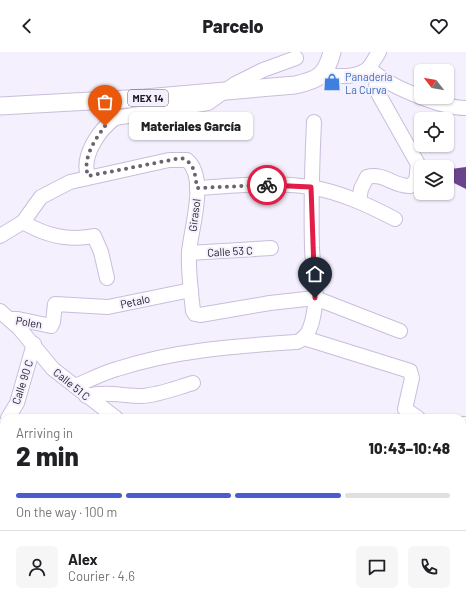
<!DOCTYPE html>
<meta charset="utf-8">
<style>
:root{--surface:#fff;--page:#f6f6f6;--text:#202124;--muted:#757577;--line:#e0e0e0;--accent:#4a5cd1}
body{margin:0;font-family:Barlow,sans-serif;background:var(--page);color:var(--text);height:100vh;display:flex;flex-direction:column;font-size:15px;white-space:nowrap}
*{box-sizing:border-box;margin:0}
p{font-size:13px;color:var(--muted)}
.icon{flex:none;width:22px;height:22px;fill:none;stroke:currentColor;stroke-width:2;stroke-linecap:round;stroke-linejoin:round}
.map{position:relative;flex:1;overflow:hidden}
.side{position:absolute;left:0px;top:362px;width:466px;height:196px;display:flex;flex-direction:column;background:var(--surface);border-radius:12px 12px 0 0;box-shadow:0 1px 3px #0004}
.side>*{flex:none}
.needle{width:26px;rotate:301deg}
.buttons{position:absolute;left:414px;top:12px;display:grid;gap:8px}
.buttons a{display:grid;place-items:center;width:40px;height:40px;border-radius:6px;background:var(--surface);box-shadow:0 1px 3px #0004;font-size:20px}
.pin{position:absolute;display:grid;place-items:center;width:34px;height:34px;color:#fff;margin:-41px -17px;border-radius:50% 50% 50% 0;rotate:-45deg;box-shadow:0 0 4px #0007}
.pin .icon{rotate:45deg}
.courier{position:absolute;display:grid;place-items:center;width:40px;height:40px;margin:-20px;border:3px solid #e11d48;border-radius:50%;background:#fff;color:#222;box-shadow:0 1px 5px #0007}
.bubble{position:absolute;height:28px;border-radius:6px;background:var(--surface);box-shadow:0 1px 3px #0004;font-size:13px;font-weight:800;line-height:28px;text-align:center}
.head em{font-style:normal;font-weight:800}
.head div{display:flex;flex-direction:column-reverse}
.head{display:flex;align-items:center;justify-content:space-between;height:68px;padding:0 16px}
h1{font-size:26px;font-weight:800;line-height:30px}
.bar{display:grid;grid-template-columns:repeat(4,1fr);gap:6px 4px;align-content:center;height:48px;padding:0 16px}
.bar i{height:5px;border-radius:3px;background:var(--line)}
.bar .selected{background:var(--accent)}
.bar p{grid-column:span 4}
.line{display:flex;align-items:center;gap:10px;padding:0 16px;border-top:1px solid var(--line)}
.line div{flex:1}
.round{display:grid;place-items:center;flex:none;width:42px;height:42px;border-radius:6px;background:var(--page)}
header{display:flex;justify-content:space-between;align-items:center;height:52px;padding:0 16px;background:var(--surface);font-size:18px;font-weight:800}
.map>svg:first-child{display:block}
.building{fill:#6a458e}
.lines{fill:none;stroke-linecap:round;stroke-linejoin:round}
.minor-casing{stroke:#cabddb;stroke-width:16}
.major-casing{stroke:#cabddb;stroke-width:19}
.minor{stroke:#fff;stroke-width:14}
.major{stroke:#fff;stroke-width:17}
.done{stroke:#696470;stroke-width:4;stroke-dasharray:0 7.2}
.route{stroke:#e11d48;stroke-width:5}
.labels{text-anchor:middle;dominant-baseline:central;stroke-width:4;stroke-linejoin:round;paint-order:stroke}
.shield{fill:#f5f0fd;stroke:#5e5a65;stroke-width:1}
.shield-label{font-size:10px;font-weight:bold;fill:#1e1924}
.shop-label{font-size:11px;fill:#366cbe;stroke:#f5f0fd;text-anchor:start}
.street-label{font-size:11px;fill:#1e1924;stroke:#f5f0fd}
</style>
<header><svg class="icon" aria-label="back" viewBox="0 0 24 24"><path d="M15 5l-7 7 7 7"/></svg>Parcelo<svg class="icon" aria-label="heart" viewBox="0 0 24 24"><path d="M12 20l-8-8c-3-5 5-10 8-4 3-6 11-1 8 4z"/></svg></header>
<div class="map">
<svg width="466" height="558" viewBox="0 0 466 558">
<rect width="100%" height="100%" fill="#f5f0fd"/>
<!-- building -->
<polygon class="building" points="466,115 466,137 448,128 451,117"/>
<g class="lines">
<!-- minor casing -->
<g class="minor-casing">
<g id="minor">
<polyline points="369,16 379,0"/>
<path d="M322,23C339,24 355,27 369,16C387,34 441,56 466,56"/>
<path d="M88,124C81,104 99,78 115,66L208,51L235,32L263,18L296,6"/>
<path d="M197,136C234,134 273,129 310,135C340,140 368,153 395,167"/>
<path d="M359,149L361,137L367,125C384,120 394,135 410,134L416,129L418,112L379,43L376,36L377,23"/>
<path d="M23,170C46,184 68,189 94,184L101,200L107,226"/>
<path d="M0,184L23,170L41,145L70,130L169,108H187C208,126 191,176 189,200C188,219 191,240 193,259L195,262L200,263L270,251L315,246L400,279"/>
<polyline points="189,201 271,196"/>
<polyline points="0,259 19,276 53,317 116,366"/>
<polyline points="9,267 18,267 51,274 53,270 55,252 108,255 191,238"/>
<polyline points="304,286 410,319 412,326 405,357 418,366"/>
<path d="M75,334C88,329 102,321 117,317C175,298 237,294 297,290C309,285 312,272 314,260C318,239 313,217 312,196C311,154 312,112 314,70"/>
<path d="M86,344C107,339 122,344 142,344C159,343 176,336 193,331"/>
<polyline points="8,366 17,351 34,292"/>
<polyline points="462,372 466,372"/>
<polyline points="0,378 4,373"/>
<polyline points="0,388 4,392"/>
<polyline points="462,422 466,422"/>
<polyline points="0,429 4,425"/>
<polyline points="462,437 466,437"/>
<polyline points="245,558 254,558"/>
</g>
</g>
<!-- major casing -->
<g class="major-casing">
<g id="major">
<path d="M0,54L145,46L295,33C318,28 326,24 332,0"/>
<polyline points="326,554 330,558"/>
<polyline points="131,558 140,554"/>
</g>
</g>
<!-- minor -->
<use href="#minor" class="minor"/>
<!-- major -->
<use href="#major" class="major"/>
</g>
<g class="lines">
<!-- done -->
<path class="done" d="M105,74C95,88 82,106 88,124L181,106C195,110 195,123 197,136L267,133"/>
<!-- route -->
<polyline class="route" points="267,133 311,135 315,246"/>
</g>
<!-- icons -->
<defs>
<g id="shop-bare" transform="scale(1.38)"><path d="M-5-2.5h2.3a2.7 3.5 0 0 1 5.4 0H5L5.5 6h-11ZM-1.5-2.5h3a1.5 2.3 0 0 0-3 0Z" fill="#3f7fe0" stroke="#f5f0fd" stroke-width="2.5" paint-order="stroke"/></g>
</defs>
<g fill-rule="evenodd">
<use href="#shop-bare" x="332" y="30"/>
</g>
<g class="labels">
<!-- shield labels -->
<rect class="shield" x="128" y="38" width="40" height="16" rx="3"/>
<g class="shield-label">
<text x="148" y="46">MEX 14</text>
</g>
<!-- shop labels -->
<g class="shop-label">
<text x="345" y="24">Panadería<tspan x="345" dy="13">La Curva</tspan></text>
</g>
<!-- street labels -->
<g class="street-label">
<text transform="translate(194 163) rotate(-83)">Girasol</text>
<text transform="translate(230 199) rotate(-3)">Calle 53 C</text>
<text transform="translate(135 249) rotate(-12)">Petalo</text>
<text transform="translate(29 270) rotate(9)">Polen</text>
<text transform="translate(22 330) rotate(-72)">Calle 90 C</text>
<text transform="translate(72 332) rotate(39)">Calle 51 C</text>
</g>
</g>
</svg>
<div class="buttons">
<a><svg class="needle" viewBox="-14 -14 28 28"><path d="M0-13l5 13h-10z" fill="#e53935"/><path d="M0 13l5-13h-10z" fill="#757577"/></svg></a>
<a><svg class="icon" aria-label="locate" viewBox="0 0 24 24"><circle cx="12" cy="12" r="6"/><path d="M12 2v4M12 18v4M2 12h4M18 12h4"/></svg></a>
<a><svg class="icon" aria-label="layers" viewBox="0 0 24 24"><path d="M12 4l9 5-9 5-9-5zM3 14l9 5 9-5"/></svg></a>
</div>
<div class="pin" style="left:105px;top:74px;background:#ea580c"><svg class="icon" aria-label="bag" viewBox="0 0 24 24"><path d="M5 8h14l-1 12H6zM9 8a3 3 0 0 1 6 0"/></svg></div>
<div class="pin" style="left:315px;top:246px;background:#1f2937"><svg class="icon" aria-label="home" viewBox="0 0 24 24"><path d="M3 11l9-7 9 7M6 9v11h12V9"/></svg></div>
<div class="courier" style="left:267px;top:133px"><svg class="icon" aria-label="bike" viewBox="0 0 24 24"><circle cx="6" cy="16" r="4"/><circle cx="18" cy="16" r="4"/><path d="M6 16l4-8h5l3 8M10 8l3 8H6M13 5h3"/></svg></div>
<div class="bubble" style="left:129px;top:60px;width:124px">Materiales García</div>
<section class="side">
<div class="head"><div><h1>2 min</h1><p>Arriving in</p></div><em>10:43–10:48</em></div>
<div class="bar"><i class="selected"></i><i class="selected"></i><i class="selected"></i><i></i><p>On the way · 100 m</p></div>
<div class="line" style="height:72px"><a class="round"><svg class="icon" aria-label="person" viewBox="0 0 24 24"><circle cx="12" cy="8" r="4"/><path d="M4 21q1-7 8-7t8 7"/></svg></a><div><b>Alex</b><p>Courier · 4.6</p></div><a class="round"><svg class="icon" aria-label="chat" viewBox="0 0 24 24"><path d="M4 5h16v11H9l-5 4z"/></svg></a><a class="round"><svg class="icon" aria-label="phone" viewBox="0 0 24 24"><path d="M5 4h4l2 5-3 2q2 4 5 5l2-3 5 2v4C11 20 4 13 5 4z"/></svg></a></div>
</section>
</div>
